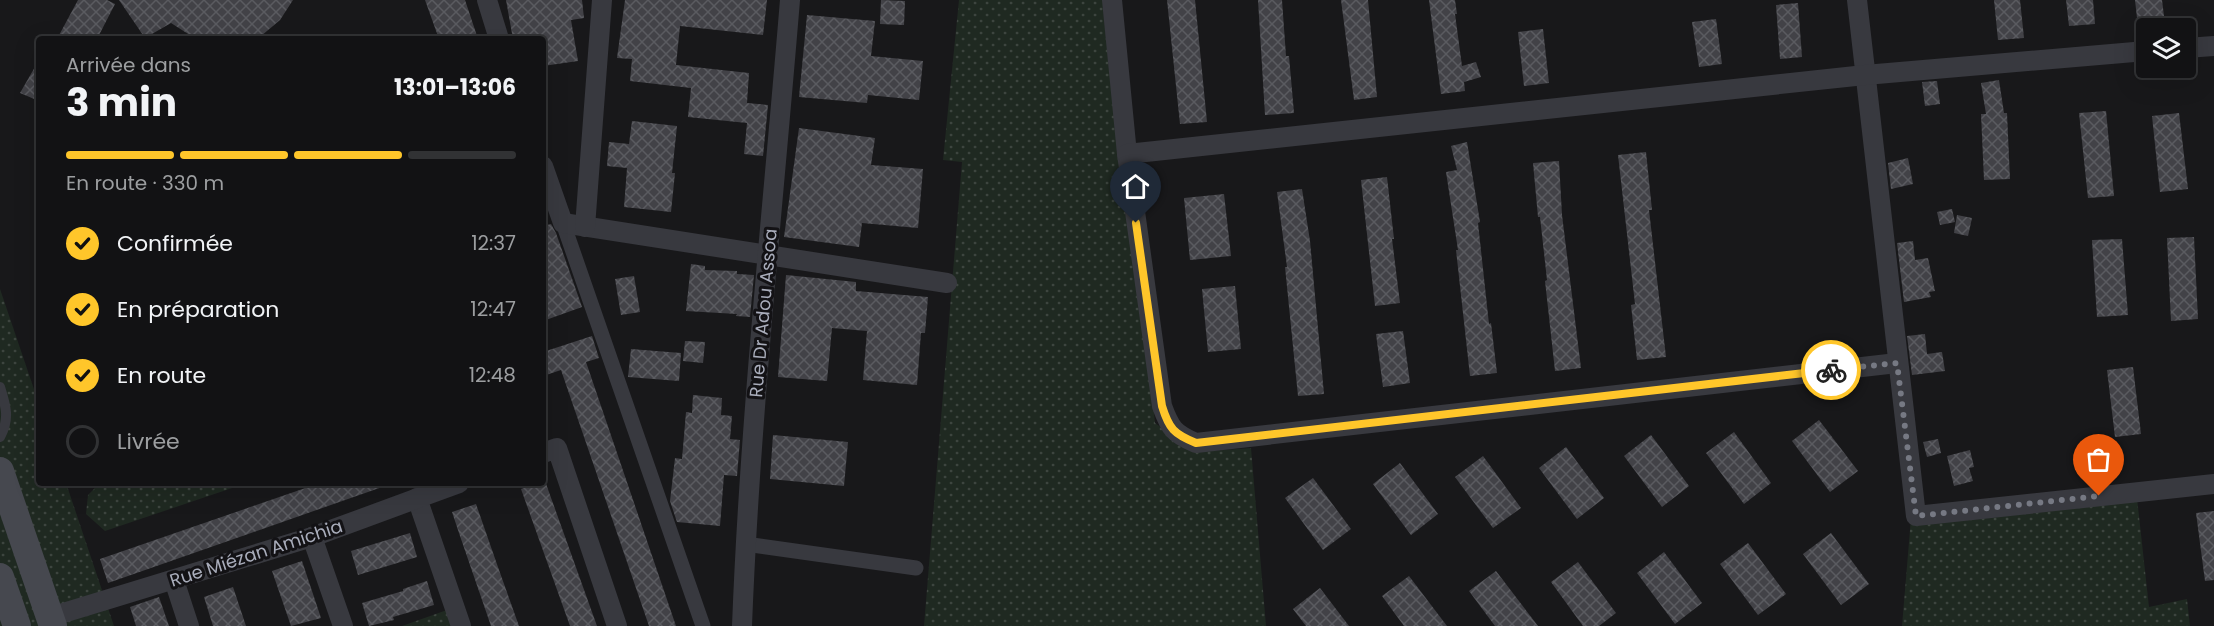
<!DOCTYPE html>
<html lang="fr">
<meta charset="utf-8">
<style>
:root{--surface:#121214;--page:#1b1b1d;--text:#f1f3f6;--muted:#9c9ea0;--line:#313234;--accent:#ffc62a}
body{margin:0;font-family:Poppins,sans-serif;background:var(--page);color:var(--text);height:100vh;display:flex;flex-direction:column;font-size:22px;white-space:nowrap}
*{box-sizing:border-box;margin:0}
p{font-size:20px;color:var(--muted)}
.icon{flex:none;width:33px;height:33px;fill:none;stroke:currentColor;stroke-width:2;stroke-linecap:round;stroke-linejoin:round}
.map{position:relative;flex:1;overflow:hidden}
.panel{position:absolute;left:36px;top:36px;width:510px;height:450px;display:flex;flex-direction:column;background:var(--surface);border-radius:6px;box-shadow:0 6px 24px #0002,0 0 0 2px var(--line)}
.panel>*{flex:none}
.buttons{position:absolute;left:2136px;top:18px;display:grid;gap:12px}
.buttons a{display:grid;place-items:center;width:60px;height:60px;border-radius:6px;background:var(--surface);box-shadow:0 6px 24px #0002,0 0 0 2px var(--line);font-size:30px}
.pin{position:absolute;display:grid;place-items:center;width:51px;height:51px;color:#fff;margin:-62px -26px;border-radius:50% 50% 50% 0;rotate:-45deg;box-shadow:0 0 6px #0007}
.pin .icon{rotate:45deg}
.courier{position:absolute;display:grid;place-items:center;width:60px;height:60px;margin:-30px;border:4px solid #ffc62a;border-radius:50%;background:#fff;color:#222;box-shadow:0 2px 8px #0007}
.headline em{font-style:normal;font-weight:700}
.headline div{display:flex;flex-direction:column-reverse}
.headline{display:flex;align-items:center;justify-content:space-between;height:102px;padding:0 30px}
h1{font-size:39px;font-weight:700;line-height:45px}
.bar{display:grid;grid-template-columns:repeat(4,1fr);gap:9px 6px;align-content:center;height:72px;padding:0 30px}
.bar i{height:8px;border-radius:4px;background:var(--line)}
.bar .selected{background:var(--accent)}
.bar p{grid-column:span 4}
ol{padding:0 30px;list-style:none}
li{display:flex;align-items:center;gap:18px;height:66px}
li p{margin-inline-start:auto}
li .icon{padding:6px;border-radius:50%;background:var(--accent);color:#111;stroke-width:4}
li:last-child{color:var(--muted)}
li i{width:33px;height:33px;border:3px solid var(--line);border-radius:50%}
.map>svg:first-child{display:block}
.grass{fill:url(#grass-dots)}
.building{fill:url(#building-cross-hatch)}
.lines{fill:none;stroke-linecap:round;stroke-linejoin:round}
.service{stroke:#38393f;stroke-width:10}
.pedestrian{stroke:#38393f;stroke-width:15}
.minor{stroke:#38393f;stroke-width:20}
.secondary{stroke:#46484f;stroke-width:28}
.done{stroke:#767983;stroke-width:6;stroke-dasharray:0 10.8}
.route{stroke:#ffc62a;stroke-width:8}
.labels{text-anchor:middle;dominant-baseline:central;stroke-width:6;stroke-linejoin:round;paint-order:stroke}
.street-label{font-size:18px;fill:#a9adbb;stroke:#131215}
</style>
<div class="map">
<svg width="2214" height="626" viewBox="0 0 2214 626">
<defs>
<pattern id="grass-dots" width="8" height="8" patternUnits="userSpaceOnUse" patternTransform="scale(1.5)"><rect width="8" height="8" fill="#1f2921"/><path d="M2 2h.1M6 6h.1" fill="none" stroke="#3d453f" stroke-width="1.8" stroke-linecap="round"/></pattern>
<pattern id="building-cross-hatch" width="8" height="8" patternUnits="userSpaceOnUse" patternTransform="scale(1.5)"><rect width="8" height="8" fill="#424247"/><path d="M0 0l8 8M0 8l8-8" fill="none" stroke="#5a5b60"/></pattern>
</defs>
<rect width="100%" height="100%" fill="#18181a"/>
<!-- grass -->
<g class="grass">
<polygon points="959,0 1113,0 1155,423 1195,452 1251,448 1266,626 924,626 962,162 943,160"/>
<polygon points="0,289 39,404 39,483 66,483 114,626 0,626"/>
<polygon points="100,483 247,483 105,531 86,514 88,495"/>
<polygon points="2137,498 2149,607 2187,599 2190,626 1902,626 1911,518"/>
<polygon points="447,610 453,626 402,626"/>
</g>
<!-- building -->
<g class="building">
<polygon points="78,0 107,0 115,4 97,39 57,39"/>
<polygon points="119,0 293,0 280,20 261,36 252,39 196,39 171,23 145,38"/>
<polygon points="425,0 465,0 478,39 439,39"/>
<polygon points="506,0 582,0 584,18 571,20 578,61 543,66 543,39 513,39"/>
<polygon points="625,0 767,0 763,35 680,26 676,65 749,73 747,103 768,105 763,156 744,154 747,123 688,117 691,88 630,81 632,59 617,58"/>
<polygon points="881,0 905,1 904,25 880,24"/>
<polygon points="1167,0 1195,0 1207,122 1180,124"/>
<polygon points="1258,0 1282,0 1286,56 1289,56 1294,113 1265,115"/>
<polygon points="1341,0 1368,0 1377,97 1354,100"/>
<polygon points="1429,0 1455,0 1457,14 1455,14 1462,66 1476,62 1481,77 1464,82 1465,91 1441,94"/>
<polygon points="1994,0 2020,0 2024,38 1998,40"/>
<polygon points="2066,0 2093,0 2095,24 2069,26"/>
<polygon points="2135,0 2162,0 2165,24 2138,27"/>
<polygon points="1798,3 1802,57 1780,59 1776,5"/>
<polygon points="807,15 875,21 871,56 923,61 919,100 868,95 867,103 799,97"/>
<polygon points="1716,19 1722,64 1699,67 1692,22"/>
<polygon points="1543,29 1549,83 1524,86 1518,32"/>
<polygon points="39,60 39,101 20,93"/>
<polygon points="1999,80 2004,113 2007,113 2010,179 1984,180 1981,114 1986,114 1981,83"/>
<polygon points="1937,81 1940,104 1925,106 1922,82"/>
<polygon points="2106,111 2114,196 2088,198 2079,113"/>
<polygon points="2179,113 2188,189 2160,192 2152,116"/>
<polygon points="632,121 677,126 672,173 675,173 671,212 624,207 627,168 607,166 609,142 629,144"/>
<polygon points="799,128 875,138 871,165 923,169 918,228 862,223 859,247 784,237"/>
<polygon points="1467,142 1480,222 1478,223 1489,324 1491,323 1497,373 1470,376 1456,250 1458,250 1446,172 1457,170 1451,146"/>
<polygon points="1646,152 1652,210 1649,210 1666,357 1637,360 1631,305 1635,304 1618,155"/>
<polygon points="1908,158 1913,184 1891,189 1888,163"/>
<polygon points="1559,161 1562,215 1581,368 1555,371 1545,281 1547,280 1540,217 1538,217 1533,163"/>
<polygon points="1387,177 1394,239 1392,239 1400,303 1375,306 1361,180"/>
<polygon points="1302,189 1310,241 1324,394 1298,396 1285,267 1287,267 1277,192"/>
<polygon points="1224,194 1231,256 1190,260 1184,198"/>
<polygon points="1952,209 1955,222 1940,225 1937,212"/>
<polygon points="1957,215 1972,218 1968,236 1954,233"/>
<polygon points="551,224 556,233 582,307 543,321 543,226"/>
<polygon points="2194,237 2198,319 2171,321 2167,238"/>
<polygon points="2122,239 2128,315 2097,317 2092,240"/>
<polygon points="1913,241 1915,260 1928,258 1935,291 1929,292 1931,297 1904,302 1897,243"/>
<polygon points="691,264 705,266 705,270 737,271 737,274 754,275 750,317 736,316 737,314 686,311"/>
<polygon points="786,275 856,282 856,291 928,297 925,333 921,333 917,385 863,380 867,331 832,328 827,381 778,377"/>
<polygon points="634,276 640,312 621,315 615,279"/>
<polygon points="1235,286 1241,349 1208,352 1202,289"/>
<polygon points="1403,331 1410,383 1383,387 1376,334"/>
<polygon points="1925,334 1927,354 1942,352 1945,371 1912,375 1907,336"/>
<polygon points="592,336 599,358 586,362 676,626 649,626 561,370 543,376 543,352"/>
<polygon points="685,341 705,342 703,363 683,361"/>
<polygon points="631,349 681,353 679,381 628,377"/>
<polygon points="2133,367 2141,434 2115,437 2107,370"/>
<polygon points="693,395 722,398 721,415 732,416 730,439 740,440 737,476 724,475 720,526 677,522 670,501 675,458 682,459 686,412 692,413"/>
<polygon points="1819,420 1858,471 1830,492 1792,441"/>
<polygon points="1734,432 1771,483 1744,504 1706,453"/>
<polygon points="773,435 848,442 844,486 770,479"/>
<polygon points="1651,435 1689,486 1662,507 1624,456"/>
<polygon points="1938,439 1941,453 1927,457 1923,442"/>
<polygon points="1566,447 1604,498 1577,519 1539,468"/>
<polygon points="1970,450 1974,467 1969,468 1973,481 1954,486 1947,456"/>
<polygon points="1483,456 1521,508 1493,528 1455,477"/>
<polygon points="1400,463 1438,514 1411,535 1373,484"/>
<polygon points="1313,478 1351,529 1323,550 1285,498"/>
<polygon points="543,481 545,481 597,626 570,626 521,489"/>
<polygon points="320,483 388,483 388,485 108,583 100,559"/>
<polygon points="476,504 499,570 519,626 491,626 460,536 452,512"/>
<polygon points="2214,511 2214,580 2205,581 2196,513"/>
<polygon points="410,533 417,557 358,575 351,551"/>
<polygon points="1831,533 1869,584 1841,605 1803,554"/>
<polygon points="1748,543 1786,594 1758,615 1720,564"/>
<polygon points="1664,552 1702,603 1675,624 1637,573"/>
<polygon points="302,561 321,618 291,626 272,571"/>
<polygon points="1578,562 1616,613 1599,626 1583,626 1551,582"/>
<polygon points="1496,571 1538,626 1495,626 1469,591"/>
<polygon points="1409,576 1447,626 1404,626 1382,596"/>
<polygon points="427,581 434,605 393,617 394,620 369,626 362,603 403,591 403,589"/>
<polygon points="233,587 246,626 213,626 204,597"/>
<polygon points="1320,588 1349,626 1306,626 1293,609"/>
<polygon points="159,597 169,626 136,626 130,607"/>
</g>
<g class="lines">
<!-- service -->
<path class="service" d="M0,387C6,406 10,419 0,437"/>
<!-- pedestrian -->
<g class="pedestrian">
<polyline points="563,223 703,626"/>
<polyline points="745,544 916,568"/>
</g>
<!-- minor -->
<g class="minor">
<polyline points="487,0 499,39"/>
<path d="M1112,0L1127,154L1162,406C1170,428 1174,434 1196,443L1897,363"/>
<polyline points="1857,0 1916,516 2214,484"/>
<polyline points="2186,48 2214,46"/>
<polyline points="1127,154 1865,75 2146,51"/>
<polyline points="543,166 563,223 947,283"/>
<polyline points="585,227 602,0"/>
<polyline points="543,453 557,448 617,626"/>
<polyline points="417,498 461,626"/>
<polyline points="312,537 343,626"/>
<polyline points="174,580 189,626"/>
<polyline points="50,617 312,537 459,483"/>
<path d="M742,626C750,417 773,208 790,0"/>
</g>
<!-- secondary -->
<g class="secondary">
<polyline points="0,471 53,626"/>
<polyline points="0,577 17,626"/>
</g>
</g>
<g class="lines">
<!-- done -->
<polyline class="done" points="1831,370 1897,363 1916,516 2099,496"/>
<!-- route -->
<path class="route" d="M1136,223L1162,406C1169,429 1174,434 1196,443L1831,370"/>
</g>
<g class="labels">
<!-- street labels -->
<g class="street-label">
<text transform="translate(763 313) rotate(-85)">Rue Dr Adou Assoa</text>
<text transform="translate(256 553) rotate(-18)">Rue Miézan Amichia</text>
</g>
</g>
</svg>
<div class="buttons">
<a><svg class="icon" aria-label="layers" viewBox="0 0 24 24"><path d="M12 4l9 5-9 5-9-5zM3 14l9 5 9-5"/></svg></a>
</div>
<div class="pin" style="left:2099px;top:496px;background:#ea580c"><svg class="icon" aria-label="bag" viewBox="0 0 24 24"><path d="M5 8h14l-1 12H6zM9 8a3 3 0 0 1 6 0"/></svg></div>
<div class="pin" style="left:1136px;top:223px;background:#1f2937"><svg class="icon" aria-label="home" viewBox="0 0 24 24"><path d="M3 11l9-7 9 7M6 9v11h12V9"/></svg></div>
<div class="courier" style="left:1831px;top:370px"><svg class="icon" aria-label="bike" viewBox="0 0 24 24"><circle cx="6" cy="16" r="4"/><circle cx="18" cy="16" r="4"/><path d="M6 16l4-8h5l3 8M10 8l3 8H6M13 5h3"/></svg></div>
<section class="panel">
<div class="headline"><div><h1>3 min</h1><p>Arrivée dans</p></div><em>13:01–13:06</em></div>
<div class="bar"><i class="selected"></i><i class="selected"></i><i class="selected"></i><i></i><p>En route · 330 m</p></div>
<ol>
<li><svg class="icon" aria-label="check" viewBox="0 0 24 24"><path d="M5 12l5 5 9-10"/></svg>Confirmée<p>12:37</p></li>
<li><svg class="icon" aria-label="check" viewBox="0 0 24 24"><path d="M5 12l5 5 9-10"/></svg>En préparation<p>12:47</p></li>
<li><svg class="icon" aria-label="check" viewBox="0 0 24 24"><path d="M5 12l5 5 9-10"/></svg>En route<p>12:48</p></li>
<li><i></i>Livrée</li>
</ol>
</section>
</div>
